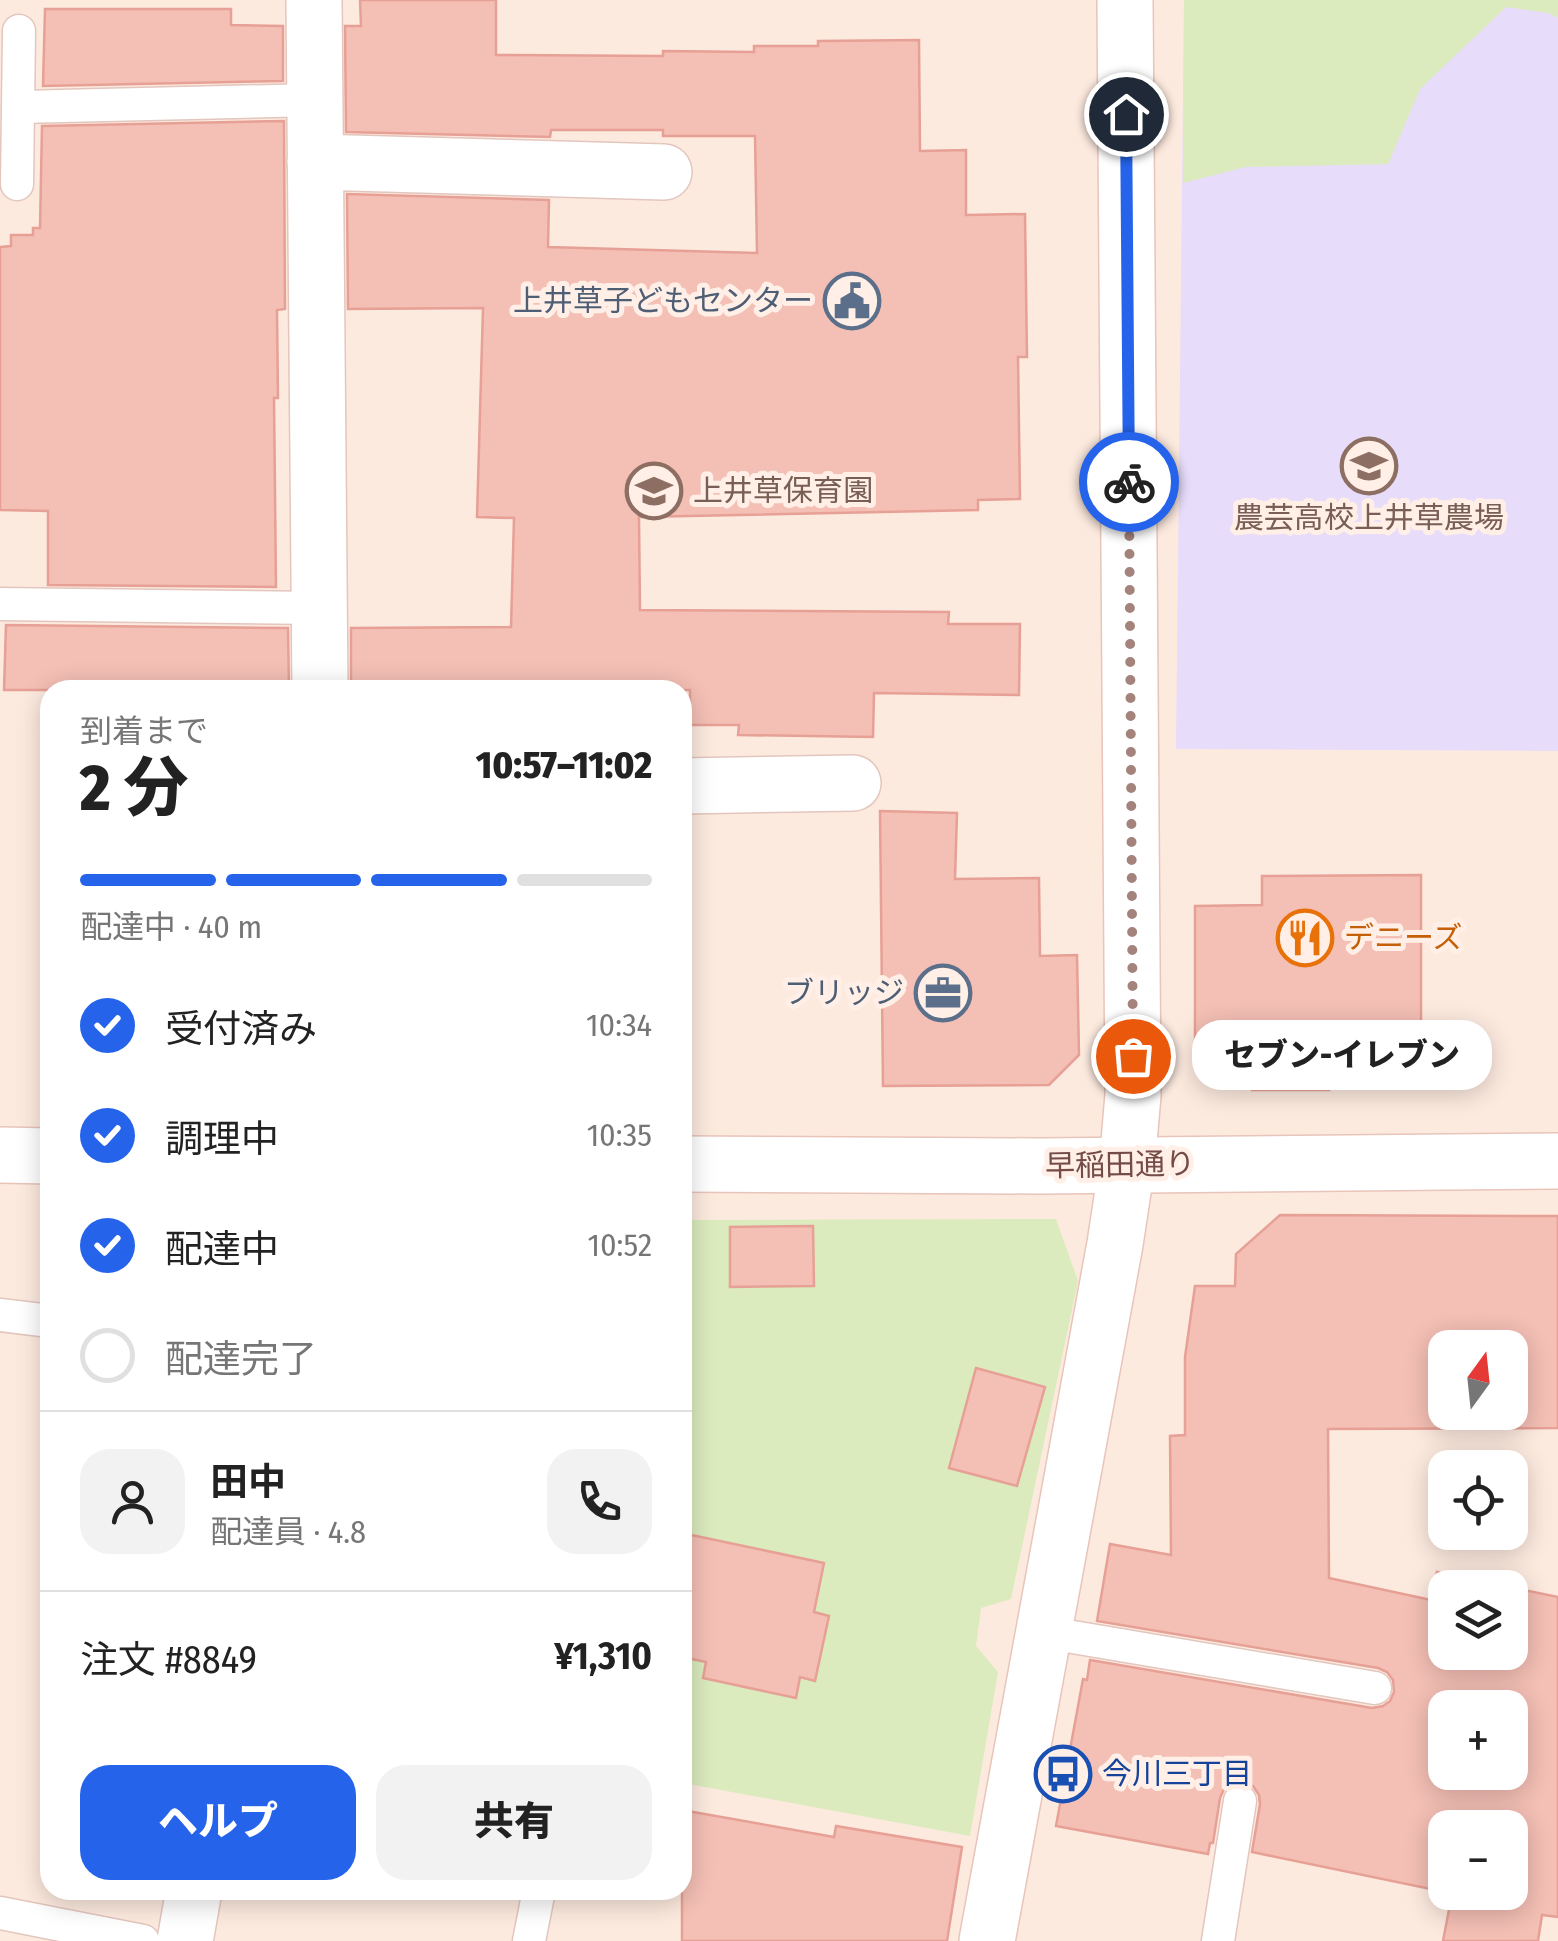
<!DOCTYPE html>
<html lang="ja">
<meta charset="utf-8">
<style>
:root{--surface:#fff;--page:#f2f2f2;--text:#222;--muted:#767676;--line:#e0e0e0;--accent:#2563eb}
body{margin:0;font-family:"Fira Sans Condensed","Noto Sans JP",sans-serif;background:var(--page);color:var(--text);height:100vh;display:flex;flex-direction:column;font-size:38px;white-space:nowrap}
*{box-sizing:border-box;margin:0}
p{font-size:32px;color:var(--muted)}
.icon{flex:none;width:55px;height:55px;fill:none;stroke:currentColor;stroke-width:2;stroke-linecap:round;stroke-linejoin:round}
.map{position:relative;flex:1;overflow:hidden}
.panel{position:absolute;left:40px;top:680px;width:652px;height:1220px;display:flex;flex-direction:column;background:var(--surface);border-radius:30px;box-shadow:0 5px 25px #0003}
.panel>*{flex:none}
.needle{width:65px;rotate:15deg}
.tools{position:absolute;left:1428px;top:1330px;display:grid;gap:20px}
.tools a{display:grid;place-items:center;width:100px;height:100px;border-radius:20px;background:var(--surface);box-shadow:0 5px 25px #0003;font-size:50px}
.pin{position:absolute;display:grid;place-items:center;width:85px;height:85px;color:#fff;margin:-42px;border:5px solid #fff;border-radius:50%;box-shadow:0 2px 10px #0007}
.courier{position:absolute;display:grid;place-items:center;width:100px;height:100px;margin:-50px;border:8px solid #2563eb;border-radius:50%;background:#fff;color:#222;box-shadow:0 2px 12px #0007}
.bubble{position:absolute;height:70px;border-radius:30px;background:var(--surface);box-shadow:0 5px 25px #0003;font-size:32px;font-weight:800;line-height:70px;text-align:center}
.headline em{font-style:normal;font-weight:800}
.headline div{display:flex;flex-direction:column-reverse}
.headline{display:flex;align-items:center;justify-content:space-between;height:170px;padding:0 40px}
h1{font-size:65px;font-weight:800;line-height:75px}
.bar{display:grid;grid-template-columns:repeat(4,1fr);gap:15px 10px;align-content:center;height:120px;padding:0 40px}
.bar i{height:12px;border-radius:8px;background:var(--line)}
.bar .selected{background:var(--accent)}
.bar p{grid-column:span 4}
.line{display:flex;align-items:center;gap:25px;padding:0 40px;border-top:2px solid var(--line)}
.line div{flex:1}
.round{display:grid;place-items:center;flex:none;width:105px;height:105px;border-radius:30px;background:var(--page)}
ol{padding:0 40px;list-style:none}
li{display:flex;align-items:center;gap:30px;height:110px}
li p{margin-inline-start:auto}
li .icon{padding:10px;border-radius:50%;background:var(--accent);color:#fff;stroke-width:4}
li:last-child{color:var(--muted)}
li i{width:55px;height:55px;border:5px solid var(--line);border-radius:50%}
.button{display:flex;gap:20px;margin-top:auto;padding:20px 40px}
.button a{flex:1;height:115px;border-radius:30px;background:var(--accent);color:#fff;font-size:40px;font-weight:800;line-height:115px;text-align:center}
.button a+a{background:var(--page);color:var(--text)}
.map>svg:first-child{display:block}
.education{fill:#e7dcf9}
.green{fill:#dbebbd}
.building{fill:#f4bfb5;stroke:#e7a095;stroke-width:2.5;fill-rule:evenodd}
.lines{fill:none;stroke-linecap:round;stroke-linejoin:round}
.lane-casing{stroke:#e3c6be;stroke-width:35}
.street-casing{stroke:#e3c6be;stroke-width:58}
.secondary-casing{stroke:#e8c4ba;stroke-width:58}
.lane{stroke:#fff;stroke-width:32}
.street{stroke:#fff;stroke-width:55}
.secondary{stroke:#fff;stroke-width:55}
.done{stroke:#a4837c;stroke-width:10;stroke-dasharray:0 18}
.route{stroke:#2563eb;stroke-width:12}
.labels{text-anchor:middle;dominant-baseline:central;stroke-width:10;stroke-linejoin:round;paint-order:stroke}
.service-label{font-size:30px;fill:#4e5e75;stroke:#ffefe6;text-anchor:end}
.education-label{font-size:30px;fill:#785e54;stroke:#ffefe6;text-anchor:start}
.food-label{font-size:30px;fill:#c56008;stroke:#ffefe6;text-anchor:start}
.street-label{font-size:30px;fill:#744b46;stroke:#ffefe6}
.transit-label{font-size:30px;fill:#164399;stroke:#ffefe6;text-anchor:start}
</style>
<div class="map">
<svg width="1558" height="1941" viewBox="0 0 1558 1941">
<rect width="100%" height="100%" fill="#fdeadf"/>
<!-- education -->
<polygon class="education" points="1184,0 1558,0 1558,751 1176,749"/>
<!-- green -->
<g class="green">
<polygon points="1184,0 1558,0 1558,18 1548,13 1506,7 1420,89 1388,164 1245,167 1183,183"/>
<polygon points="1056,1219 1078,1281 1011,1599 981,1608 976,1646 998,1672 970,1836 683,1783 682,1220"/>
</g>
<!-- building -->
<g class="building">
<polygon points="360,0 496,0 496,55 663,56 663,51 754,52 754,46 818,46 818,41 919,40 920,151 966,150 966,215 1025,214 1027,357 1018,357 1020,499 978,500 978,510 639,517 640,610 949,612 948,624 1020,624 1019,695 874,693 873,737 738,735 739,725 690,725 690,690 351,690 351,628 511,627 514,518 477,517 483,308 348,309 347,194 549,200 548,247 757,253 755,136 663,136 663,130 551,130 550,137 346,132 345,26 361,26"/>
<polygon points="45,9 231,9 231,25 283,26 283,81 43,86"/>
<polygon points="284,121 285,309 277,310 278,398 274,398 276,587 48,585 48,511 0,510 0,247 11,246 11,235 33,235 33,228 40,228 42,126"/>
<polygon points="6,625 288,628 289,690 4,690"/>
<polygon points="880,811 957,813 955,879 1039,878 1040,956 1077,955 1079,1055 1049,1085 883,1086"/>
<polygon points="1421,875 1421,1068 1329,1069 1329,1090 1252,1090 1252,1068 1195,1068 1195,906 1262,905 1262,876"/>
<path d="M1280,1215L1558,1216V1428L1328,1429L1329,1578L1431,1600L1437,1572L1558,1597V1917L1542,1915L1538,1941H1443L1452,1894L1446,1892H1510V1828H1445V1892L1252,1852L1260,1804L1259,1795L1253,1786L1244,1782H1234L1224,1789L1220,1798L1213,1843H1210L1208,1854L1056,1826L1083,1679L1087,1680L1090,1660L1372,1708L1383,1706L1390,1701L1394,1692L1393,1680L1387,1672L1378,1668L1097,1621L1110,1544L1171,1555L1170,1436L1185,1435V1357L1195,1286H1235L1236,1254ZM1445,1348H1510V1412H1445ZM1445,1588H1510V1652H1445ZM1445,1708H1510V1772H1445Z"/>
<polygon points="813,1226 814,1286 730,1287 730,1227"/>
<polygon points="976,1368 1045,1387 1017,1486 949,1468"/>
<polygon points="682,1533 824,1563 814,1612 829,1616 815,1681 800,1677 796,1698 703,1678 706,1662 682,1657"/>
<polygon points="682,1810 834,1837 836,1826 962,1847 947,1941 682,1941"/>
</g>
<g class="lines">
<!-- lane casing -->
<g class="lane-casing">
<g id="lane">
<polyline points="19,107 314,100"/>
<polyline points="17,184 19,31"/>
<polyline points="0,604 319,608"/>
<polyline points="0,1315 50,1321"/>
<polyline points="1043,1632 1375,1688"/>
<polyline points="0,1913 143,1941"/>
<polyline points="529,1941 539,1890"/>
<polyline points="1218,1941 1240,1801"/>
</g>
</g>
<!-- street casing -->
<g class="street-casing">
<g id="street">
<polyline points="314,0 320,690"/>
<polyline points="315,162 664,172"/>
<polyline points="682,786 853,783"/>
<polyline points="185,1941 194,1890"/>
</g>
</g>
<!-- secondary casing -->
<g class="secondary-casing">
<g id="secondary">
<polyline points="0,1155 50,1156"/>
<polyline points="682,1164 1039,1166 1558,1161"/>
<polyline points="987,1941 1115,1244 1127,1165 1133,1095 1125,0"/>
</g>
</g>
<!-- lane -->
<use href="#lane" class="lane"/>
<!-- street -->
<use href="#street" class="street"/>
<!-- secondary -->
<use href="#secondary" class="secondary"/>
</g>
<g class="lines">
<!-- done -->
<polyline class="done" points="1129,482 1133,1056"/>
<!-- route -->
<polyline class="route" points="1126,114 1129,482"/>
</g>
<!-- icons -->
<defs>
<g id="civic-ring" transform="scale(2.875)"><circle r="9.5" fill="#ffefe6" stroke="#5c6f8a" stroke-width="1.5"/><path d="M-.6-6.5H3V-4.5H.6V-3L4-1V1h2V6H-6V1h2V-1L-.6-3ZM-1.2 2.5V6h2.4V2.5Z" fill="#5c6f8a"/></g>
<g id="school-ring" transform="scale(2.875)"><circle r="9.5" fill="#ffefe6" stroke="#8d6e63" stroke-width="1.5"/><path d="M0-5L7-2L0 1L-7-2ZM-4 1L0 2.5L4 1V4Q0 6-4 4Z" fill="#8d6e63"/></g>
<g id="restaurant-ring" transform="scale(2.875)"><circle r="9.5" fill="#ffefe6" stroke="#e8710a" stroke-width="1.5"/><path d="M-5-6h1v4h1v-4h1v4h1v-4h1v5L-1.5 .5V6h-2V.5L-5-1ZM5-6V6H3V1.5H1.5Q1.5-4 5-6Z" fill="#e8710a"/></g>
<g id="office-ring" transform="scale(2.875)"><circle r="9.5" fill="#ffefe6" stroke="#5c6f8a" stroke-width="1.5"/><path d="M-6-3h4V-5.5h4V-3h4V5H-6ZM-1-4.5V-3h2v-1.5ZM-6 0V1H6V0Z" fill="#5c6f8a"/></g>
<g id="bus-ring" transform="scale(2.875)"><circle r="9.5" fill="#ffefe6" stroke="#1a4fb4" stroke-width="1.5"/><path d="M-5-6H5V4H4V6H2V4H-2V6H-4V4H-5ZM-3.5-4V0h7V-4ZM-3.5 1.2v1.5H-2V1.2ZM2 1.2v1.5H3.5V1.2Z" fill="#1a4fb4"/></g>
</defs>
<g fill-rule="evenodd">
<use href="#civic-ring" x="852" y="301"/>
<use href="#school-ring" x="1369" y="466"/>
<use href="#school-ring" x="654" y="491"/>
<use href="#restaurant-ring" x="1305" y="938"/>
<use href="#office-ring" x="943" y="993"/>
<use href="#bus-ring" x="1063" y="1774"/>
</g>
<g class="labels">
<!-- service labels -->
<g class="service-label">
<text x="813" y="301">上井草子どもセンター</text>
<text x="904" y="993">ブリッジ</text>
</g>
<!-- education labels -->
<g class="education-label">
<text x="693" y="491">上井草保育園</text>
<text x="1369" y="518" text-anchor="middle">農芸高校上井草農場</text>
</g>
<!-- food labels -->
<g class="food-label">
<text x="1344" y="938">デニーズ</text>
</g>
<!-- street labels -->
<g class="street-label">
<text transform="translate(1120 1165) rotate(-1)">早稲田通り</text>
</g>
<!-- transit labels -->
<g class="transit-label">
<text x="1102" y="1774">今川三丁目</text>
</g>
</g>
</svg>
<div class="tools">
<a><svg class="needle" viewBox="-14 -14 28 28"><path d="M0-13l5 13h-10z" fill="#e53935"/><path d="M0 13l5-13h-10z" fill="#767676"/></svg></a>
<a><svg class="icon" aria-label="locate" viewBox="0 0 24 24"><circle cx="12" cy="12" r="6"/><path d="M12 2v4M12 18v4M2 12h4M18 12h4"/></svg></a>
<a><svg class="icon" aria-label="layers" viewBox="0 0 24 24"><path d="M12 4l9 5-9 5-9-5zM3 14l9 5 9-5"/></svg></a>
<a>+</a>
<a>−</a>
</div>
<div class="pin" style="left:1133px;top:1056px;background:#ea580c"><svg class="icon" aria-label="bag" viewBox="0 0 24 24"><path d="M5 8h14l-1 12H6zM9 8a3 3 0 0 1 6 0"/></svg></div>
<div class="pin" style="left:1126px;top:114px;background:#1f2937"><svg class="icon" aria-label="home" viewBox="0 0 24 24"><path d="M3 11l9-7 9 7M6 9v11h12V9"/></svg></div>
<div class="courier" style="left:1129px;top:482px"><svg class="icon" aria-label="bike" viewBox="0 0 24 24"><circle cx="6" cy="16" r="4"/><circle cx="18" cy="16" r="4"/><path d="M6 16l4-8h5l3 8M10 8l3 8H6M13 5h3"/></svg></div>
<div class="bubble" style="left:1192px;top:1020px;width:300px">セブン-イレブン</div>
<section class="panel">
<div class="headline"><div><h1>2 分</h1><p>到着まで</p></div><em>10:57–11:02</em></div>
<div class="bar"><i class="selected"></i><i class="selected"></i><i class="selected"></i><i></i><p>配達中 · 40 m</p></div>
<ol>
<li><svg class="icon" aria-label="check" viewBox="0 0 24 24"><path d="M5 12l5 5 9-10"/></svg>受付済み<p>10:34</p></li>
<li><svg class="icon" aria-label="check" viewBox="0 0 24 24"><path d="M5 12l5 5 9-10"/></svg>調理中<p>10:35</p></li>
<li><svg class="icon" aria-label="check" viewBox="0 0 24 24"><path d="M5 12l5 5 9-10"/></svg>配達中<p>10:52</p></li>
<li><i></i>配達完了</li>
</ol>
<div class="line" style="height:180px"><a class="round"><svg class="icon" aria-label="person" viewBox="0 0 24 24"><circle cx="12" cy="8" r="4"/><path d="M4 21q1-7 8-7t8 7"/></svg></a><div><b>田中</b><p>配達員 · 4.8</p></div><a class="round"><svg class="icon" aria-label="phone" viewBox="0 0 24 24"><path d="M5 4h4l2 5-3 2q2 4 5 5l2-3 5 2v4C11 20 4 13 5 4z"/></svg></a></div>
<div class="line" style="height:130px"><div>注文 #8849</div><b>¥1,310</b></div>
<div class="button"><a>ヘルプ</a><a>共有</a></div>
</section>
</div>
